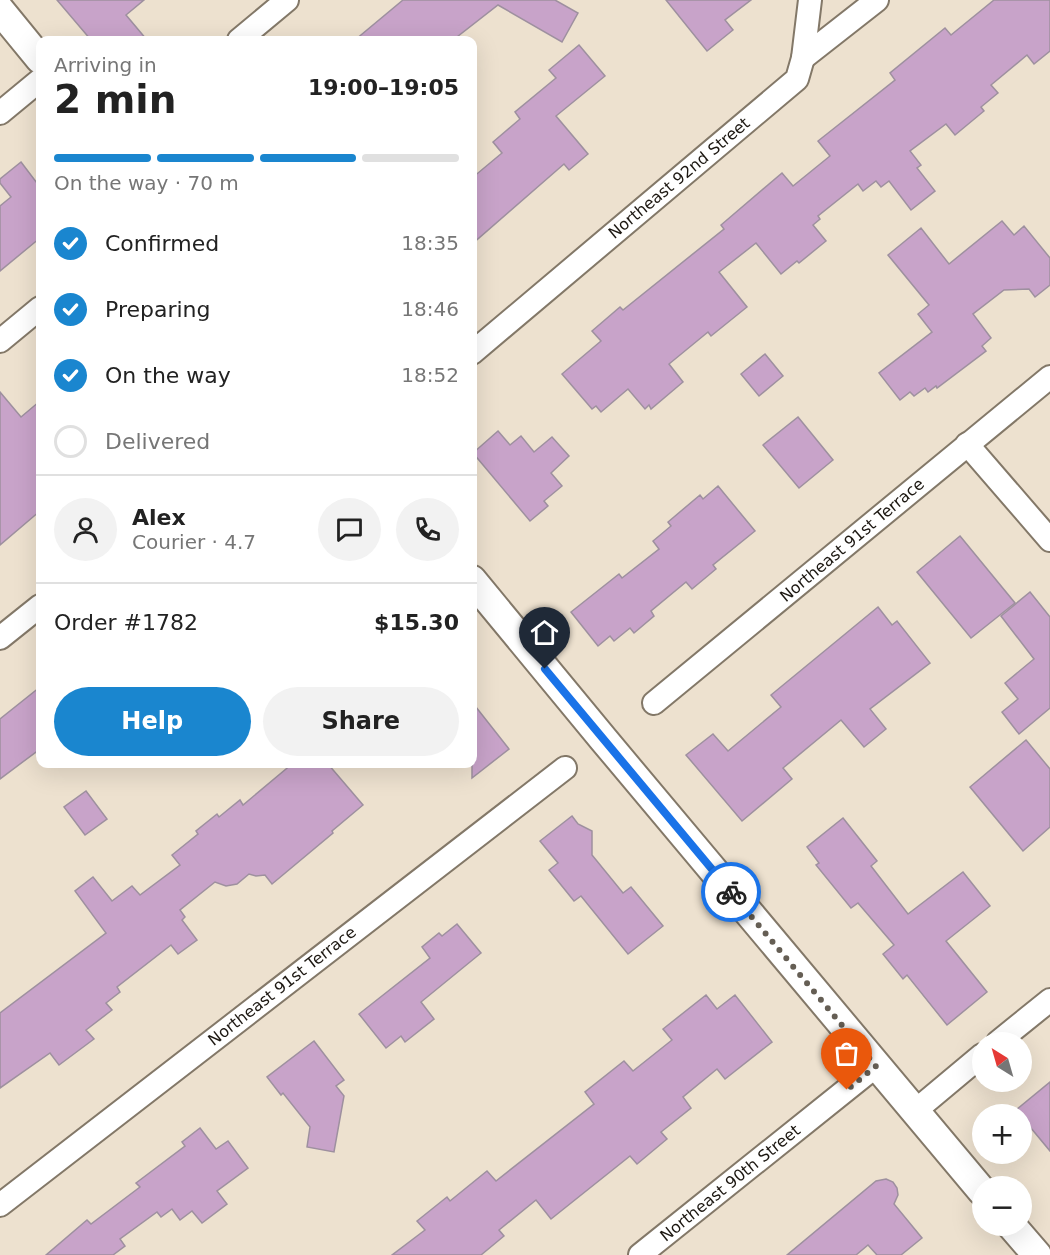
<!DOCTYPE html>
<meta charset="utf-8">
<style>
:root{--surface:#fff;--page:#f2f2f2;--text:#222;--muted:#767676;--line:#e0e0e0;--accent:#1a86cf}
body{margin:0;font-family:"DejaVu Sans",sans-serif;background:var(--page);color:var(--text);height:100vh;display:flex;flex-direction:column;font-size:22px;white-space:nowrap}
*{box-sizing:border-box;margin:0}
p{font-size:20px;color:var(--muted)}
.icon{flex:none;width:33px;height:33px;fill:none;stroke:currentColor;stroke-width:2;stroke-linecap:round;stroke-linejoin:round}
.map{position:relative;flex:1;overflow:hidden}
.side{position:absolute;left:36px;top:36px;width:441px;height:732px;display:flex;flex-direction:column;background:var(--surface);border-radius:12px;box-shadow:0 6px 24px #0002}
.side>*{flex:none}
.needle{width:39px;rotate:323deg}
.tools{position:absolute;left:972px;top:1032px;display:grid;gap:12px}
.tools a{display:grid;place-items:center;width:60px;height:60px;border-radius:50%;background:var(--surface);box-shadow:0 6px 24px #0002;font-size:30px}
.pin{position:absolute;display:grid;place-items:center;width:51px;height:51px;color:#fff;margin:-62px -26px;border-radius:50% 50% 50% 0;rotate:-45deg;box-shadow:0 0 6px #0007}
.pin .icon{rotate:45deg}
.courier{position:absolute;display:grid;place-items:center;width:60px;height:60px;margin:-30px;border:4px solid #1a73e8;border-radius:50%;background:#fff;color:#222;box-shadow:0 2px 8px #0007}
.head em{font-style:normal;font-weight:700}
.head div{display:flex;flex-direction:column-reverse}
.head{display:flex;align-items:center;justify-content:space-between;height:102px;padding:0 18px}
h1{font-size:39px;font-weight:700;line-height:45px}
.bar{display:grid;grid-template-columns:repeat(4,1fr);gap:9px 6px;align-content:center;height:72px;padding:0 18px}
.bar i{height:8px;border-radius:4px;background:var(--line)}
.bar .on{background:var(--accent)}
.bar p{grid-column:span 4}
.line{display:flex;align-items:center;gap:15px;padding:0 18px;border-top:2px solid var(--line)}
.line div{flex:1}
.round{display:grid;place-items:center;flex:none;width:63px;height:63px;border-radius:32px;background:var(--page)}
ol{padding:0 18px;list-style:none}
li{display:flex;align-items:center;gap:18px;height:66px}
li p{margin-inline-start:auto}
li .icon{padding:6px;border-radius:50%;background:var(--accent);color:#fff;stroke-width:4}
li:last-child{color:var(--muted)}
li i{width:33px;height:33px;border:3px solid var(--line);border-radius:50%}
.action{display:flex;gap:12px;margin-top:auto;padding:12px 18px}
.action a{flex:1;height:69px;border-radius:36px;background:var(--accent);color:#fff;font-size:24px;font-weight:700;line-height:69px;text-align:center}
.action a+a{background:var(--page);color:var(--text)}
.map>svg:first-child{display:block}
.building{fill:#c8a3c9;stroke:#9e909f;stroke-width:1.5}
.lines{fill:none;stroke-linecap:round;stroke-linejoin:round}
.minor-casing{stroke:#837868;stroke-width:26}
.tertiary-casing{stroke:#837868;stroke-width:32}
.minor{stroke:#fff;stroke-width:22}
.tertiary{stroke:#fff;stroke-width:28}
.done{stroke:#655e54;stroke-width:6;stroke-dasharray:0 10.8}
.route{stroke:#1a73e8;stroke-width:8}
.labels{text-anchor:middle;dominant-baseline:central;stroke-width:5;stroke-linejoin:round;paint-order:stroke}
.street-label{font-size:16px;fill:#1c1711;stroke:#fff}
</style>
<div class="map">
<svg width="1050" height="1255" viewBox="0 0 1050 1255">
<rect width="100%" height="100%" fill="#ede1cf"/>
<!-- building -->
<g class="building">
<polygon points="57,0 144,0 126,15 147,40 91,40"/>
<polygon points="403,0 555,0 578,13 562,42 498,5 453,40 355,40"/>
<polygon points="666,0 751,0 725,20 733,30 707,51"/>
<polygon points="994,0 1050,0 1050,51 1034,64 1027,55 991,85 998,93 981,107 984,111 955,135 946,124 910,151 921,165 917,168 935,191 911,210 889,181 881,187 876,181 863,191 858,184 818,216 820,219 813,225 826,241 799,263 797,261 781,274 756,243 719,272 747,307 711,336 708,332 669,364 683,382 651,409 649,405 645,409 628,389 601,412 596,406 592,409 562,374 601,341 592,331 620,307 623,310 724,229 721,225 782,173 793,186 830,156 818,141 895,80 890,73 945,28 951,35"/>
<polygon points="579,45 605,76 556,116 588,154 569,170 564,164 472,244 472,178 502,153 493,142 520,119 515,112 556,78 549,70"/>
<polygon points="21,162 40,187 40,238 0,271 0,206 11,197 0,183 0,179"/>
<polygon points="1002,221 1014,235 1024,226 1050,258 1050,285 1035,297 1029,289 1004,290 973,314 991,338 982,346 986,351 937,388 936,386 928,392 925,388 914,396 910,392 900,400 879,373 932,332 918,314 929,305 888,255 921,228 949,264"/>
<polygon points="765,354 783,376 759,396 741,374"/>
<polygon points="0,392 21,417 40,401 40,511 0,545"/>
<polygon points="798,417 833,460 799,488 763,445"/>
<polygon points="498,431 510,445 521,436 534,452 552,437 569,456 551,473 562,486 544,501 548,506 530,521 473,453"/>
<polygon points="718,486 755,531 713,565 716,569 692,589 686,582 651,611 654,616 634,633 630,628 614,641 610,636 598,646 571,612 619,574 622,578 659,549 653,541 671,526 668,522 700,495 703,499"/>
<polygon points="960,536 1015,603 971,638 917,572"/>
<polygon points="1030,592 1050,617 1050,708 1019,734 1002,712 1018,699 1005,683 1034,659 1001,616"/>
<polygon points="878,607 892,625 897,621 930,663 870,709 886,729 864,747 841,720 783,768 792,779 742,821 686,755 713,734 728,751 781,707 771,695"/>
<polygon points="40,687 40,749 0,779 0,719"/>
<polygon points="472,702 509,749 472,778"/>
<polygon points="1026,740 1050,769 1050,827 1023,851 970,787"/>
<polygon points="292,764 328,764 363,805 332,831 333,833 272,884 265,875 256,876 249,874 237,884 226,886 215,882 180,910 185,917 182,920 197,940 178,954 171,945 117,987 120,992 106,1003 112,1010 86,1030 94,1039 59,1065 50,1053 0,1088 0,1013 106,933 75,891 93,877 112,901 132,886 140,895 180,865 172,855 198,834 196,831 217,814 219,817 240,800 243,805"/>
<polygon points="86,791 107,819 85,835 64,807"/>
<polygon points="572,816 578,824 592,831 592,855 623,893 631,887 663,926 628,954 581,896 574,901 549,870 558,863 540,841"/>
<polygon points="843,818 877,861 871,866 908,914 963,872 990,906 946,941 987,992 947,1025 907,975 903,979 883,954 894,945 858,903 851,908 816,865 819,863 807,847"/>
<polygon points="457,924 481,953 421,1002 434,1019 405,1042 401,1036 386,1048 359,1014 430,958 422,947 439,933 442,936"/>
<polygon points="706,995 717,1009 735,995 772,1042 725,1079 717,1069 683,1097 691,1108 661,1132 667,1139 637,1164 630,1156 551,1219 536,1200 499,1230 504,1236 481,1255 392,1255 425,1230 417,1221 447,1197 450,1201 487,1171 496,1181 594,1104 585,1092 624,1061 633,1071 672,1040 663,1029"/>
<polygon points="314,1041 344,1080 336,1086 344,1096 334,1152 307,1147 310,1127 283,1093 281,1095 267,1077"/>
<polygon points="1050,1082 1050,1151 1016,1110"/>
<polygon points="200,1128 216,1149 228,1141 248,1168 217,1191 227,1204 202,1223 192,1211 180,1220 172,1209 161,1217 157,1212 120,1239 125,1246 113,1255 46,1255 87,1220 91,1224 140,1187 136,1183 185,1146 182,1142"/>
<polygon points="886,1179 893,1182 897,1188 898,1195 894,1204 922,1238 901,1255 877,1255 868,1245 856,1255 787,1255 876,1181"/>
</g>
<g class="lines">
<!-- minor casing -->
<g class="minor-casing">
<g id="minor">
<polyline points="239,40 287,0"/>
<polyline points="803,58 877,0"/>
<polyline points="0,113 40,80"/>
<polyline points="0,341 40,308"/>
<polyline points="472,353 797,79 803,58 810,0"/>
<polyline points="967,444 1050,540"/>
<polyline points="0,638 40,606"/>
<polyline points="654,703 1050,377"/>
<polyline points="998,1042 1050,1000"/>
<polyline points="915,1111 982,1055"/>
<polyline points="0,1205 565,768"/>
<polyline points="640,1255 876,1066"/>
</g>
</g>
<!-- tertiary casing -->
<g class="tertiary-casing">
<g id="tertiary">
<polyline points="0,10 40,59"/>
<polyline points="472,580 604,740 982,1191"/>
<polyline points="1012,1226 1037,1255"/>
</g>
</g>
<!-- minor -->
<use href="#minor" class="minor"/>
<!-- tertiary -->
<use href="#tertiary" class="tertiary"/>
</g>
<g class="lines">
<!-- done -->
<polyline class="done" points="731,892 876,1066 847,1090"/>
<!-- route -->
<polyline class="route" points="545,669 731,892"/>
</g>
<g class="labels">
<!-- street labels -->
<g class="street-label">
<text transform="translate(679 178) rotate(-40)">Northeast 92nd Street</text>
<text transform="translate(852 540) rotate(-40)">Northeast 91st Terrace</text>
<text transform="translate(282 986) rotate(-38)">Northeast 91st Terrace</text>
<text transform="translate(730 1183) rotate(-39)">Northeast 90th Street</text>
</g>
</g>
</svg>
<div class="tools">
<a><svg class="needle" viewBox="-14 -14 28 28"><path d="M0-13l5 13h-10z" fill="#e53935"/><path d="M0 13l5-13h-10z" fill="#767676"/></svg></a>
<a>+</a>
<a>−</a>
</div>
<div class="pin" style="left:847px;top:1090px;background:#ea580c"><svg class="icon" aria-label="bag" viewBox="0 0 24 24"><path d="M5 8h14l-1 12H6zM9 8a3 3 0 0 1 6 0"/></svg></div>
<div class="pin" style="left:545px;top:669px;background:#1f2937"><svg class="icon" aria-label="home" viewBox="0 0 24 24"><path d="M3 11l9-7 9 7M6 9v11h12V9"/></svg></div>
<div class="courier" style="left:731px;top:892px"><svg class="icon" aria-label="bike" viewBox="0 0 24 24"><circle cx="6" cy="16" r="4"/><circle cx="18" cy="16" r="4"/><path d="M6 16l4-8h5l3 8M10 8l3 8H6M13 5h3"/></svg></div>
<section class="side">
<div class="head"><div><h1>2 min</h1><p>Arriving in</p></div><em>19:00–19:05</em></div>
<div class="bar"><i class="on"></i><i class="on"></i><i class="on"></i><i></i><p>On the way · 70 m</p></div>
<ol>
<li><svg class="icon" aria-label="check" viewBox="0 0 24 24"><path d="M5 12l5 5 9-10"/></svg>Confirmed<p>18:35</p></li>
<li><svg class="icon" aria-label="check" viewBox="0 0 24 24"><path d="M5 12l5 5 9-10"/></svg>Preparing<p>18:46</p></li>
<li><svg class="icon" aria-label="check" viewBox="0 0 24 24"><path d="M5 12l5 5 9-10"/></svg>On the way<p>18:52</p></li>
<li><i></i>Delivered</li>
</ol>
<div class="line" style="height:108px"><a class="round"><svg class="icon" aria-label="person" viewBox="0 0 24 24"><circle cx="12" cy="8" r="4"/><path d="M4 21q1-7 8-7t8 7"/></svg></a><div><b>Alex</b><p>Courier · 4.7</p></div><a class="round"><svg class="icon" aria-label="chat" viewBox="0 0 24 24"><path d="M4 5h16v11H9l-5 4z"/></svg></a><a class="round"><svg class="icon" aria-label="phone" viewBox="0 0 24 24"><path d="M5 4h4l2 5-3 2q2 4 5 5l2-3 5 2v4C11 20 4 13 5 4z"/></svg></a></div>
<div class="line" style="height:78px"><div>Order #1782</div><b>$15.30</b></div>
<div class="action"><a>Help</a><a>Share</a></div>
</section>
</div>
